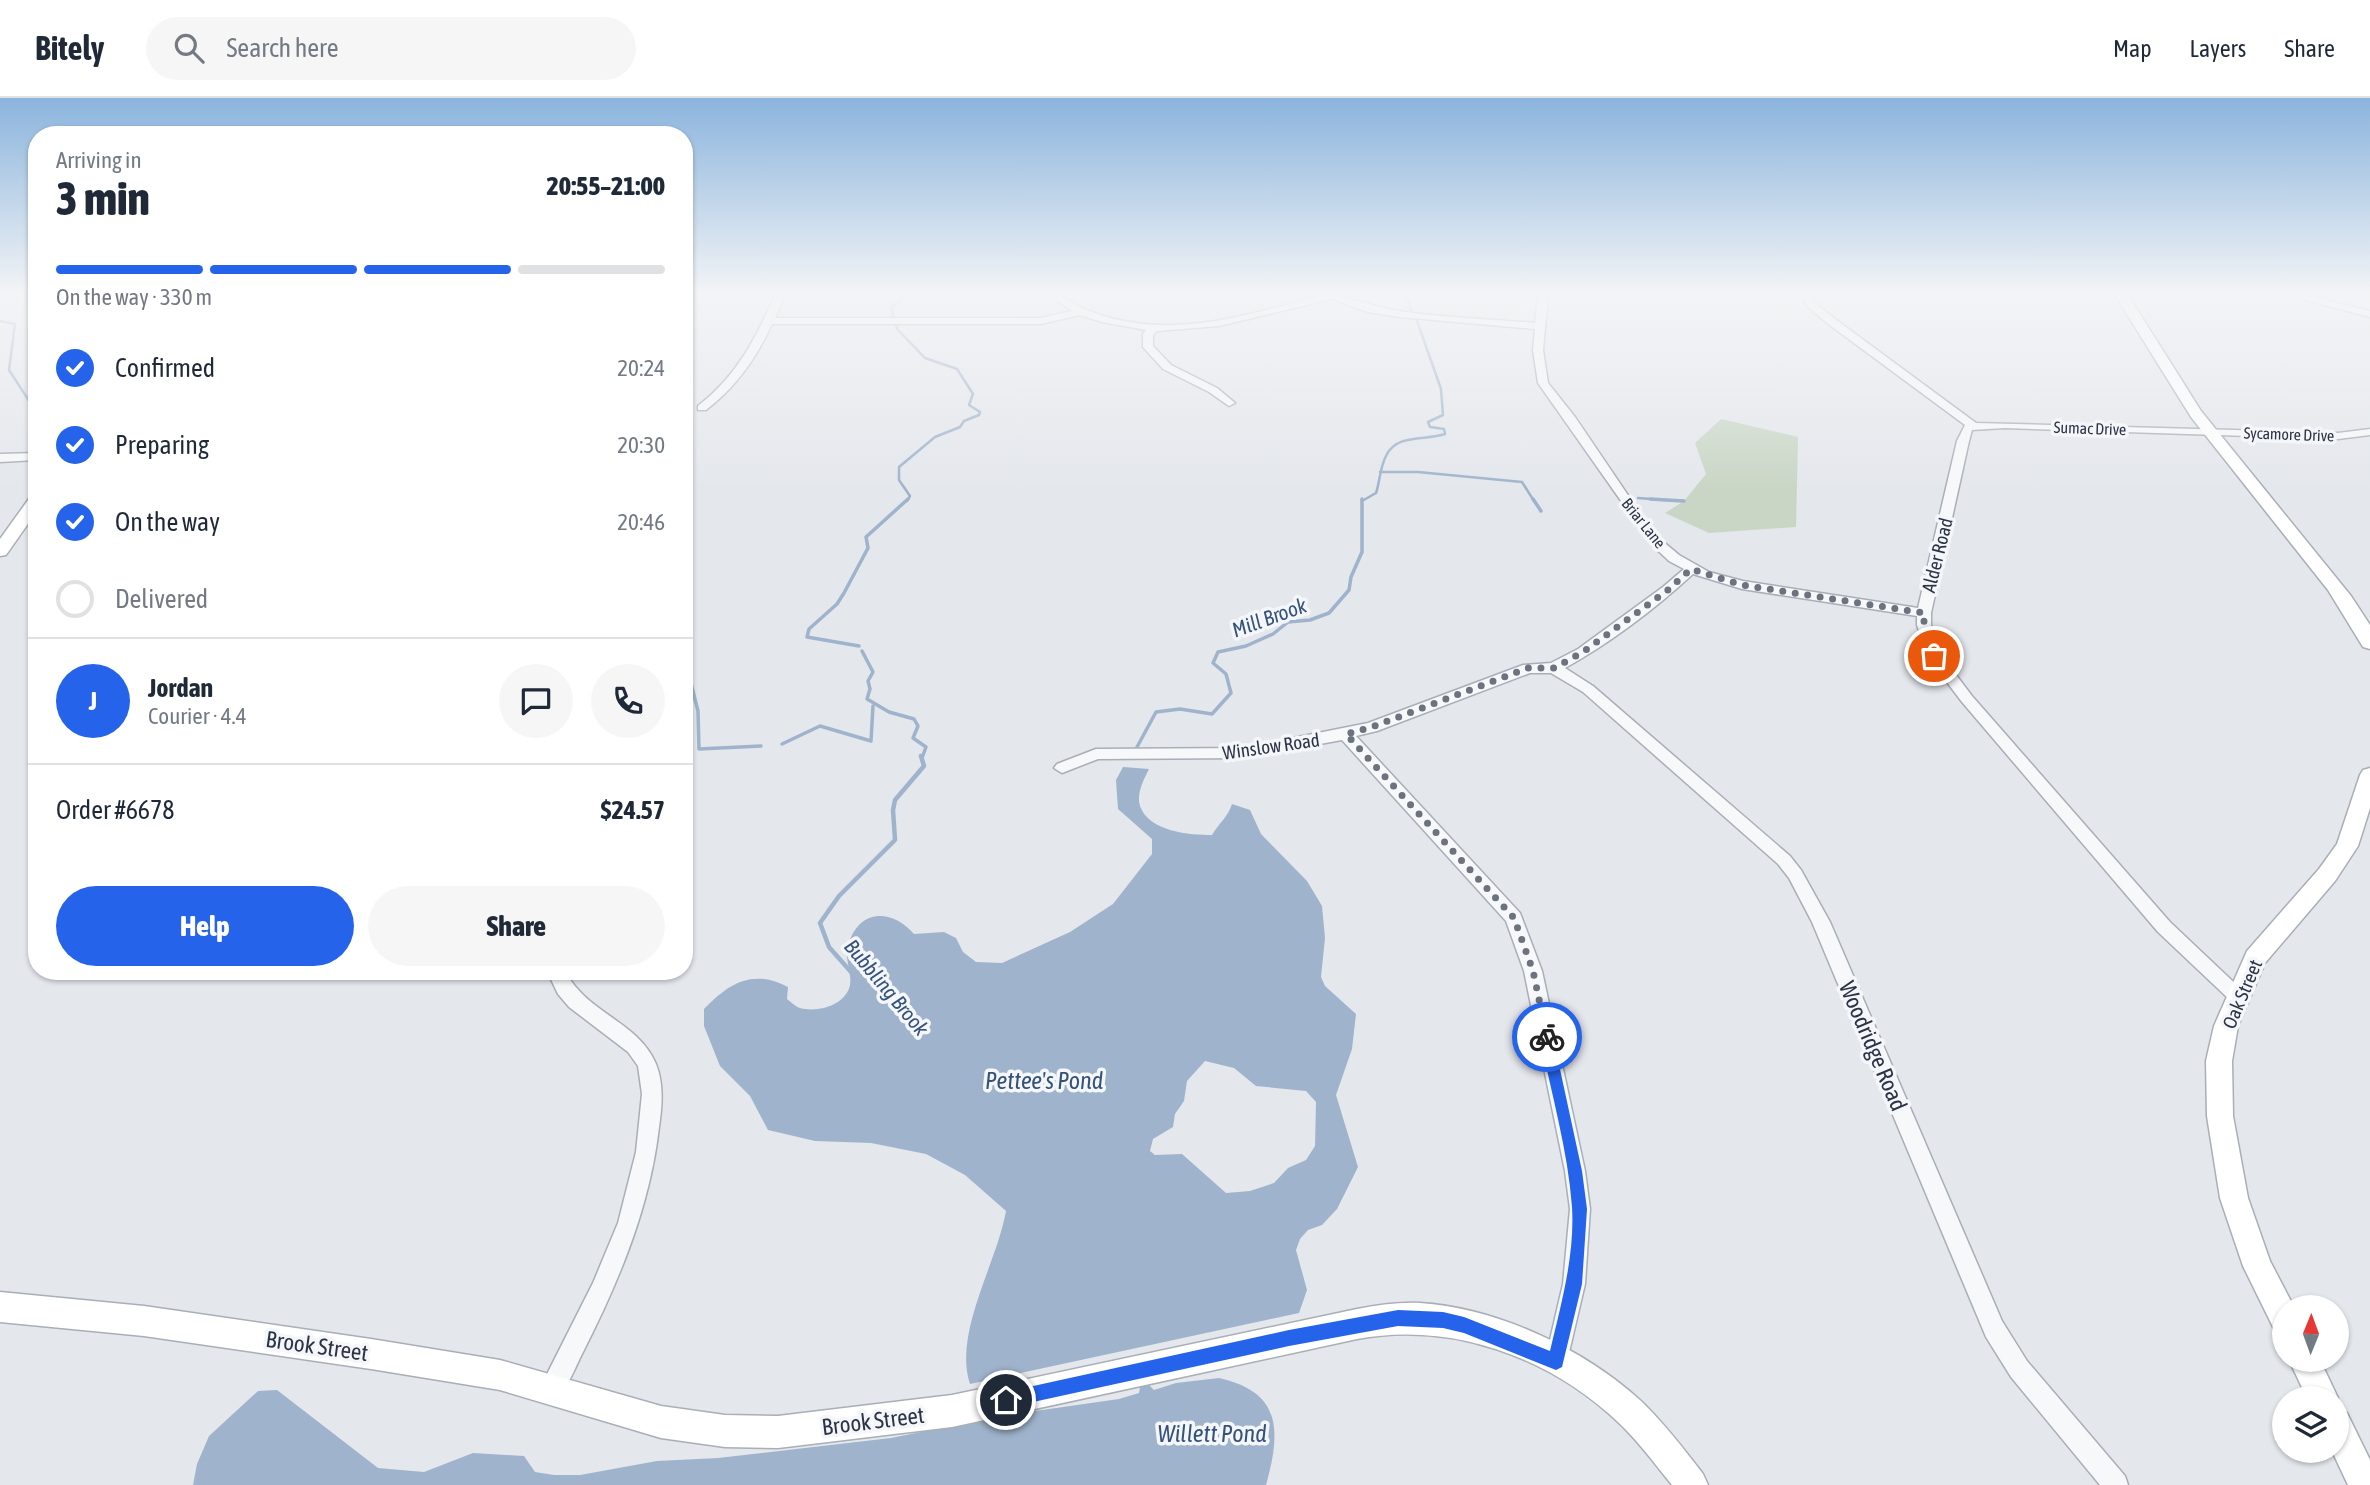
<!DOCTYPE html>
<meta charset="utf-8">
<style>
:root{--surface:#fff;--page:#f6f6f7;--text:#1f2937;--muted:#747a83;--line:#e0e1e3;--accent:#2563eb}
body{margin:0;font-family:"Asap Condensed",sans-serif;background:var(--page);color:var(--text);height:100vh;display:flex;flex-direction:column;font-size:26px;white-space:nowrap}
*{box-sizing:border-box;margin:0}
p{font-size:23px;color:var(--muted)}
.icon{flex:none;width:38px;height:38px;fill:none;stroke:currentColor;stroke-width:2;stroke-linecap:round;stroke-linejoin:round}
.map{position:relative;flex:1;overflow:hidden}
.drawer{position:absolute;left:28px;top:28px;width:665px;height:854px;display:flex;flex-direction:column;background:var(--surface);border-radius:28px;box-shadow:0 2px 5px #0004}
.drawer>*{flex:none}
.needle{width:46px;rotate:1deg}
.buttons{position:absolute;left:2272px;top:1197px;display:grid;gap:14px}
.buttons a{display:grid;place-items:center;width:77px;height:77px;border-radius:50%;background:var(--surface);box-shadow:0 2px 5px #0004;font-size:35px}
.pin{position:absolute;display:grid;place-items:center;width:60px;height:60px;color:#fff;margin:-30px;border:4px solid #fff;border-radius:50%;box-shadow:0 2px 7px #0007}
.courier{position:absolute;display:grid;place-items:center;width:70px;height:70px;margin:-35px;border:5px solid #2563eb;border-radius:50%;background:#fff;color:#222;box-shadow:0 2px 9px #0007}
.head em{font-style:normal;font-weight:800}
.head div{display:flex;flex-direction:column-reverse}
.head{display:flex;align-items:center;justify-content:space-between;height:119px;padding:0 28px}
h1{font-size:46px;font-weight:800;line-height:52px}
.bar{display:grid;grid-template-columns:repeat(4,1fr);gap:10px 7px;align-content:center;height:84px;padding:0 28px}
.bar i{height:9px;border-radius:5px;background:var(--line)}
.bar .current{background:var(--accent)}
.bar p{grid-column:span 4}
.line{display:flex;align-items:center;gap:18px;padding:0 28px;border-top:2px solid var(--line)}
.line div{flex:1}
.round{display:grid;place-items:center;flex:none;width:74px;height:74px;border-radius:37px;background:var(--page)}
ol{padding:0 28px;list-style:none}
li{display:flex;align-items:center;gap:21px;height:77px}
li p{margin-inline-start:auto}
li .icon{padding:7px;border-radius:50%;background:var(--accent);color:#fff;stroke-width:4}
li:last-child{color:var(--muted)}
li i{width:38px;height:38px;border:4px solid var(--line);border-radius:50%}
.action{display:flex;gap:14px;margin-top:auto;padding:14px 28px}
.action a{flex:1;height:80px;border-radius:42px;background:var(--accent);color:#fff;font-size:28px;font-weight:800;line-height:80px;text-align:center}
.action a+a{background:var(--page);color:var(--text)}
header{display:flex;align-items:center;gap:42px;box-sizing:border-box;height:98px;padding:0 35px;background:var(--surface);border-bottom:2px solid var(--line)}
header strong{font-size:33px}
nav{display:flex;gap:38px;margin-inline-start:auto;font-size:24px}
.search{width:490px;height:63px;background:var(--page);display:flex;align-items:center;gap:18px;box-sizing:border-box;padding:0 24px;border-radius:38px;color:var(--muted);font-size:26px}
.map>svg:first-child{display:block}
.green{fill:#c9d6c5}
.water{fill:#9fb4cc;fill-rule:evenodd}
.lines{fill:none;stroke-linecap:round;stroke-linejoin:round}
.stream-far2{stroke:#9fb4cc;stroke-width:2.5}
.stream-far1{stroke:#9fb4cc;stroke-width:3.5}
.stream{stroke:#9fb4cc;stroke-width:4.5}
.street-casing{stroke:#a9aeb7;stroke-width:3}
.secondary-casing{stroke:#a9aeb7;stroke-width:3}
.street{fill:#f7f8fa;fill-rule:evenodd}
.secondary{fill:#fff;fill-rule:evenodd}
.route{fill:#2563eb}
.done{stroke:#6c737f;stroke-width:7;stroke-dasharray:0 12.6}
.labels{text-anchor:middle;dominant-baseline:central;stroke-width:7;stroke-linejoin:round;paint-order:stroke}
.far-street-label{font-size:16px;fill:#2b3445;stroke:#f4f6f9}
.street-label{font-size:19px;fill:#2b3445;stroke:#f4f6f9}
.water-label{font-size:21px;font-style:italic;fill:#34527a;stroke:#f4f6f9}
.near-street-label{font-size:23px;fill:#2b3445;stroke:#f4f6f9}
.near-water-label{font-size:24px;font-style:italic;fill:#34527a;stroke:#f4f6f9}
</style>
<header>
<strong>Bitely</strong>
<div class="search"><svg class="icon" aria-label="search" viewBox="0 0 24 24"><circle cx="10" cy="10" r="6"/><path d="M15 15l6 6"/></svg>Search here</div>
<nav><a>Map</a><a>Layers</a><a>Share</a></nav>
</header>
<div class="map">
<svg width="2370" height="1387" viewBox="0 0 2370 1387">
<rect width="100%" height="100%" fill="#e4e7ec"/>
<!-- green -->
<polygon class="green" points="1721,321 1798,339 1796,429 1709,435 1665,415 1684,403 1706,376 1695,345"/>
<!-- water -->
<g class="water">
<path d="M1123,669L1149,671C1144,681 1136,696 1140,708C1149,734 1190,737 1212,737C1219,725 1228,719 1232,706L1250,712L1261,736L1307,783L1322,808L1325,840L1321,879L1325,888L1356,916L1352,951L1336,997L1358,1069L1337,1111L1322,1127L1308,1132L1300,1141L1296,1152L1307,1192L1299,1215L970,1286C953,1235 997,1165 1006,1113L965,1077L926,1056L871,1045L815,1043L768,1032L750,998L720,968L704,928V911C730,884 753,871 788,889L787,901C791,904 796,909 800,910C818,915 846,907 850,887C852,874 844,860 848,848C858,811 891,810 914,836L944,834L956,840L963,854L976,864L1002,865L1070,834L1113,806L1152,756V741L1118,711L1116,682ZM1205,963L1234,970L1256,988L1306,993L1316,1004L1315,1048L1306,1062L1288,1070L1274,1085L1250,1093L1226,1095L1182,1056L1155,1057L1150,1053L1153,1041L1173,1029L1175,1016L1184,1003L1187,983Z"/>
<path d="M1219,1280C1282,1294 1281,1333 1266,1387H193L197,1366L209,1338L258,1293L277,1292L378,1370L424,1374L473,1355L524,1358L535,1374L554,1377H580L657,1363L718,1360L891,1340L1001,1318L1119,1301L1139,1295L1140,1289L1149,1287L1154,1292L1176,1285Z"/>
</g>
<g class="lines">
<!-- stream-far2 -->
<g class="stream-far2">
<polyline points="1407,197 1411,212"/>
<polyline points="893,218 892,208 900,204 903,197"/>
<polyline points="0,223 15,226 9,272 37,315"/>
<polyline points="895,225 898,232 925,260 957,271 973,296 969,307 980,314 979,317 964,323 960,329 935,339 899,369 899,382 910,398 907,403"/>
<polyline points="1380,374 1418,374 1522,384 1534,403"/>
<polyline points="1638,400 1677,403"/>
<path d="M1362,403L1376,395C1380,383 1380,369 1386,358C1396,335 1426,343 1445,336L1444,331L1430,329L1428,324L1443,317L1441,291L1416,220"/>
</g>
<!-- stream-far1 -->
<g class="stream-far1">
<polyline points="1533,401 1541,413"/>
<polyline points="1650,401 1684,403"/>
<polyline points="859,548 807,539 809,531 837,506 844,495 868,450 866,439 908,401"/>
<polyline points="862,553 873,574 868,583 870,591 867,601 889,614 914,621 918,628 913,640 926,649 922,660"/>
<polyline points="684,558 698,613 699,651 761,648"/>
<polyline points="782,646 820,628 871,643 873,608"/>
<polyline points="1137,649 1156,614 1180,611 1212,616 1231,595 1226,576 1213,565 1218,554 1246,548 1273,536 1288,524 1310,522 1329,515 1349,492 1351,479 1362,454 1362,401"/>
</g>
<!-- stream -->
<polyline class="stream" points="851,874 829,849 820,825 839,798 895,742 893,712 895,702 924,668 921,658"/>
<!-- street casing -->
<g class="street-casing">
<g id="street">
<path d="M775,197H785L775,220H1041L1072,213L1050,197C1065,197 1075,208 1089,213C1102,218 1116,222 1130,224C1195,236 1262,212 1325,197C1347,197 1375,210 1399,213C1444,220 1490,221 1535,225L1538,197H1548L1543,252L1548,285L1575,319L1638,412L1660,441L1679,457L1709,474L1743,483L1918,510L1957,343L1965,327L1827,225L1808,209L1801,197H1811L1815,205L1835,221L1976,325L2338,335L2370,331V337L2338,341L2005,330L1972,332L1969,343L1931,515V527L1941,557L1972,598L2170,824L2243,893L2246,898L2243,903L2237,905L2231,903L2158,834L1962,604L1927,558L1917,527V518L1742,491L1693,476C1655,511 1610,545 1565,570L1593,588L1790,758L1801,772L1830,824L2002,1223L2027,1263L2125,1378L2128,1387H2100L2011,1279L1986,1239L1812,824L1789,780L1778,766L1583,594L1551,575H1530L1377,633L1356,638L1520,815L1542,873L1585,1073L1590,1111L1585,1186L1567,1263L1564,1271L1556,1274L1548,1271L1545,1263L1563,1186L1570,1111L1565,1073L1524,873L1506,823L1342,642L1243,660L1098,661L1062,675L1054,670L1057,666L1096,651L1243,650L1368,625L1523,567L1551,565L1578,551L1663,489L1684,471L1669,463L1652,447L1538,285L1533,252L1535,231L1400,219L1368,214L1332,201L1219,228L1157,233L1153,237V248L1171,267L1217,290L1235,305L1229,308L1209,294L1163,271L1143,249V236L1146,232L1102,224L1080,217L1041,226H772C756,261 736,289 706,312H698V308C737,278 756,240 775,197Z"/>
<polygon points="2287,197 2304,197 2370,213 2370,219"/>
<polygon points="37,355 37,362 0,364 0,356"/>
<path d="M547,873H565C587,916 638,923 656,966C664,986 662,1009 659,1029C650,1109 619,1183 583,1254C575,1269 567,1295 551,1301L543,1298L540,1290L593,1185L618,1125L636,1054L642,996L638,968L628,954L569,909L558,896Z"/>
</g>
</g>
<!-- secondary casing -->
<g class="secondary-casing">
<g id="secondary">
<polygon points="2115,197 2128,197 2201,313 2351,498 2370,527 2370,551 2363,549 2328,492 2191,319"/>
<polygon points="37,396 37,413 6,457 0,458 0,441 31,398"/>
<polygon points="2370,670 2370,710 2358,748 2335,783 2265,865 2238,928 2232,963 2233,1018 2248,1100 2270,1163 2294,1209 2284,1209 2284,1236 2274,1231 2243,1168 2220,1100 2207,1018 2206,963 2214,928 2247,853 2319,771 2337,746 2360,677 2363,672"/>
<path d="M0,1194L144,1208L371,1241L500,1262L661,1308L725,1317L778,1318L952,1297L1357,1211C1378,1207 1399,1204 1420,1205C1498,1210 1584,1251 1641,1303C1664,1325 1684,1351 1703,1376L1708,1387H1672C1655,1366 1639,1344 1619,1325C1550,1259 1451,1223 1357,1241L952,1329L778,1350L725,1349L661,1340L500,1292L371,1271L144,1238L0,1224Z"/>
<polygon points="2289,1262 2320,1262 2338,1300 2336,1305 2336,1300 2307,1300"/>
<polygon points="2336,1310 2347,1315 2370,1362 2370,1387 2348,1387 2332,1353 2336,1353"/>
</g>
</g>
<!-- street -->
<use href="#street" class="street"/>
<!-- secondary -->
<use href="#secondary" class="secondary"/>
</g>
<!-- sky -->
<linearGradient id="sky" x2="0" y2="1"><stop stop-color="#8bb4dd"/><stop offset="0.5" stop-color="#f3f4f6"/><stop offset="1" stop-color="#f3f4f6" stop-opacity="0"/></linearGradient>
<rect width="2370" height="391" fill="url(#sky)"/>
<!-- route -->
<path class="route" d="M1547,933L1553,939L1582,1073L1587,1111L1582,1186L1562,1269L1556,1272L1464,1235L1443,1230L1398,1228L1289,1248L1006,1310L1000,1308L997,1302L1000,1296L1006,1294L1289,1232L1398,1212L1443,1214L1464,1219L1550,1253C1561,1207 1575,1157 1572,1109C1568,1052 1551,995 1540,939Z"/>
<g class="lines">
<!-- done -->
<polyline class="done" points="1547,939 1533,873 1514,820 1346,636 1372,629 1528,570 1554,570 1583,554 1668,492 1691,471 1742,487 1924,515 1924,527 1934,558"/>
</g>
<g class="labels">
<!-- far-street labels -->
<g class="far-street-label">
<text transform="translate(2090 330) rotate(2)">Sumac Drive</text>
<text transform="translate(2289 336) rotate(2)">Sycamore Drive</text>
<text transform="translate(1644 425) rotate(51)">Briar Lane</text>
</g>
<!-- street labels -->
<g class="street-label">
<text transform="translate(1937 457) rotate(-76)">Alder Road</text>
<text transform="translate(1271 648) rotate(-8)">Winslow Road</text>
<text transform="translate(2242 896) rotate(-67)">Oak Street</text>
</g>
<!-- water labels -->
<g class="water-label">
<text transform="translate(1269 519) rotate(-20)">Mill Brook</text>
<text transform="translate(887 889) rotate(50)">Bubbling Brook</text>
</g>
<!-- near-street labels -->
<g class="near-street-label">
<text transform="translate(1873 948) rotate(67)">Woodridge Road</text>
<text transform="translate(317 1248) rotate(8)">Brook Street</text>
<text transform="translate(873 1323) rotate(-7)">Brook Street</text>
</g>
<!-- near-water labels -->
<g class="near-water-label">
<text x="1044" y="982">Pettee's Pond</text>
<text x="1212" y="1335">Willett Pond</text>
</g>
</g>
</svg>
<div class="buttons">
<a><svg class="needle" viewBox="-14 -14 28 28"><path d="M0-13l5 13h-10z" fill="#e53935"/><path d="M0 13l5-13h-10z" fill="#747a83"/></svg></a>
<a><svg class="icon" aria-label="layers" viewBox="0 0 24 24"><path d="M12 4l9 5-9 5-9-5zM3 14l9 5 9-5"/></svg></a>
</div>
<div class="pin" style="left:1934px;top:558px;background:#ea580c"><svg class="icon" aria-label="bag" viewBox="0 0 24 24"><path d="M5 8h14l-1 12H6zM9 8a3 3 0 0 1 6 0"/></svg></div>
<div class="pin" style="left:1006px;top:1302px;background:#1f2937"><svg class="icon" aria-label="home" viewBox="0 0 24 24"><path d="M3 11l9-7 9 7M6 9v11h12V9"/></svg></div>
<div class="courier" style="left:1547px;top:939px"><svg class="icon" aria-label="bike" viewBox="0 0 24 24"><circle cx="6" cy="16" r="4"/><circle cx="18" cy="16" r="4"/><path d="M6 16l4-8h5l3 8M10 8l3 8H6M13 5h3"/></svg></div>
<section class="drawer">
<div class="head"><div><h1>3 min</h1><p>Arriving in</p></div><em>20:55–21:00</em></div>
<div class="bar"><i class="current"></i><i class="current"></i><i class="current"></i><i></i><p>On the way · 330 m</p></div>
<ol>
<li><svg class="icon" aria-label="check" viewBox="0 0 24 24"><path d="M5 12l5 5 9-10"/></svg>Confirmed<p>20:24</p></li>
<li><svg class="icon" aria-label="check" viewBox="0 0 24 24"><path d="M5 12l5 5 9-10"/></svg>Preparing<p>20:30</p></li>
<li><svg class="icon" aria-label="check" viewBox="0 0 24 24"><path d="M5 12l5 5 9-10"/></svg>On the way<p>20:46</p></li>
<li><i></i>Delivered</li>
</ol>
<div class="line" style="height:126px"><b class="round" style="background:var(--accent);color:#fff">J</b><div><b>Jordan</b><p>Courier · 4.4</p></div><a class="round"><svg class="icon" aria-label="chat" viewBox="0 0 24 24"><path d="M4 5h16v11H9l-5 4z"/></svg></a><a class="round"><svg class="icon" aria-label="phone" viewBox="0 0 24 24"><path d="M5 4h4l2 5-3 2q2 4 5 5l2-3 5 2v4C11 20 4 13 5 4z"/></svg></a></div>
<div class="line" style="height:91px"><div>Order #6678</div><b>$24.57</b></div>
<div class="action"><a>Help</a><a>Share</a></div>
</section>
</div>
